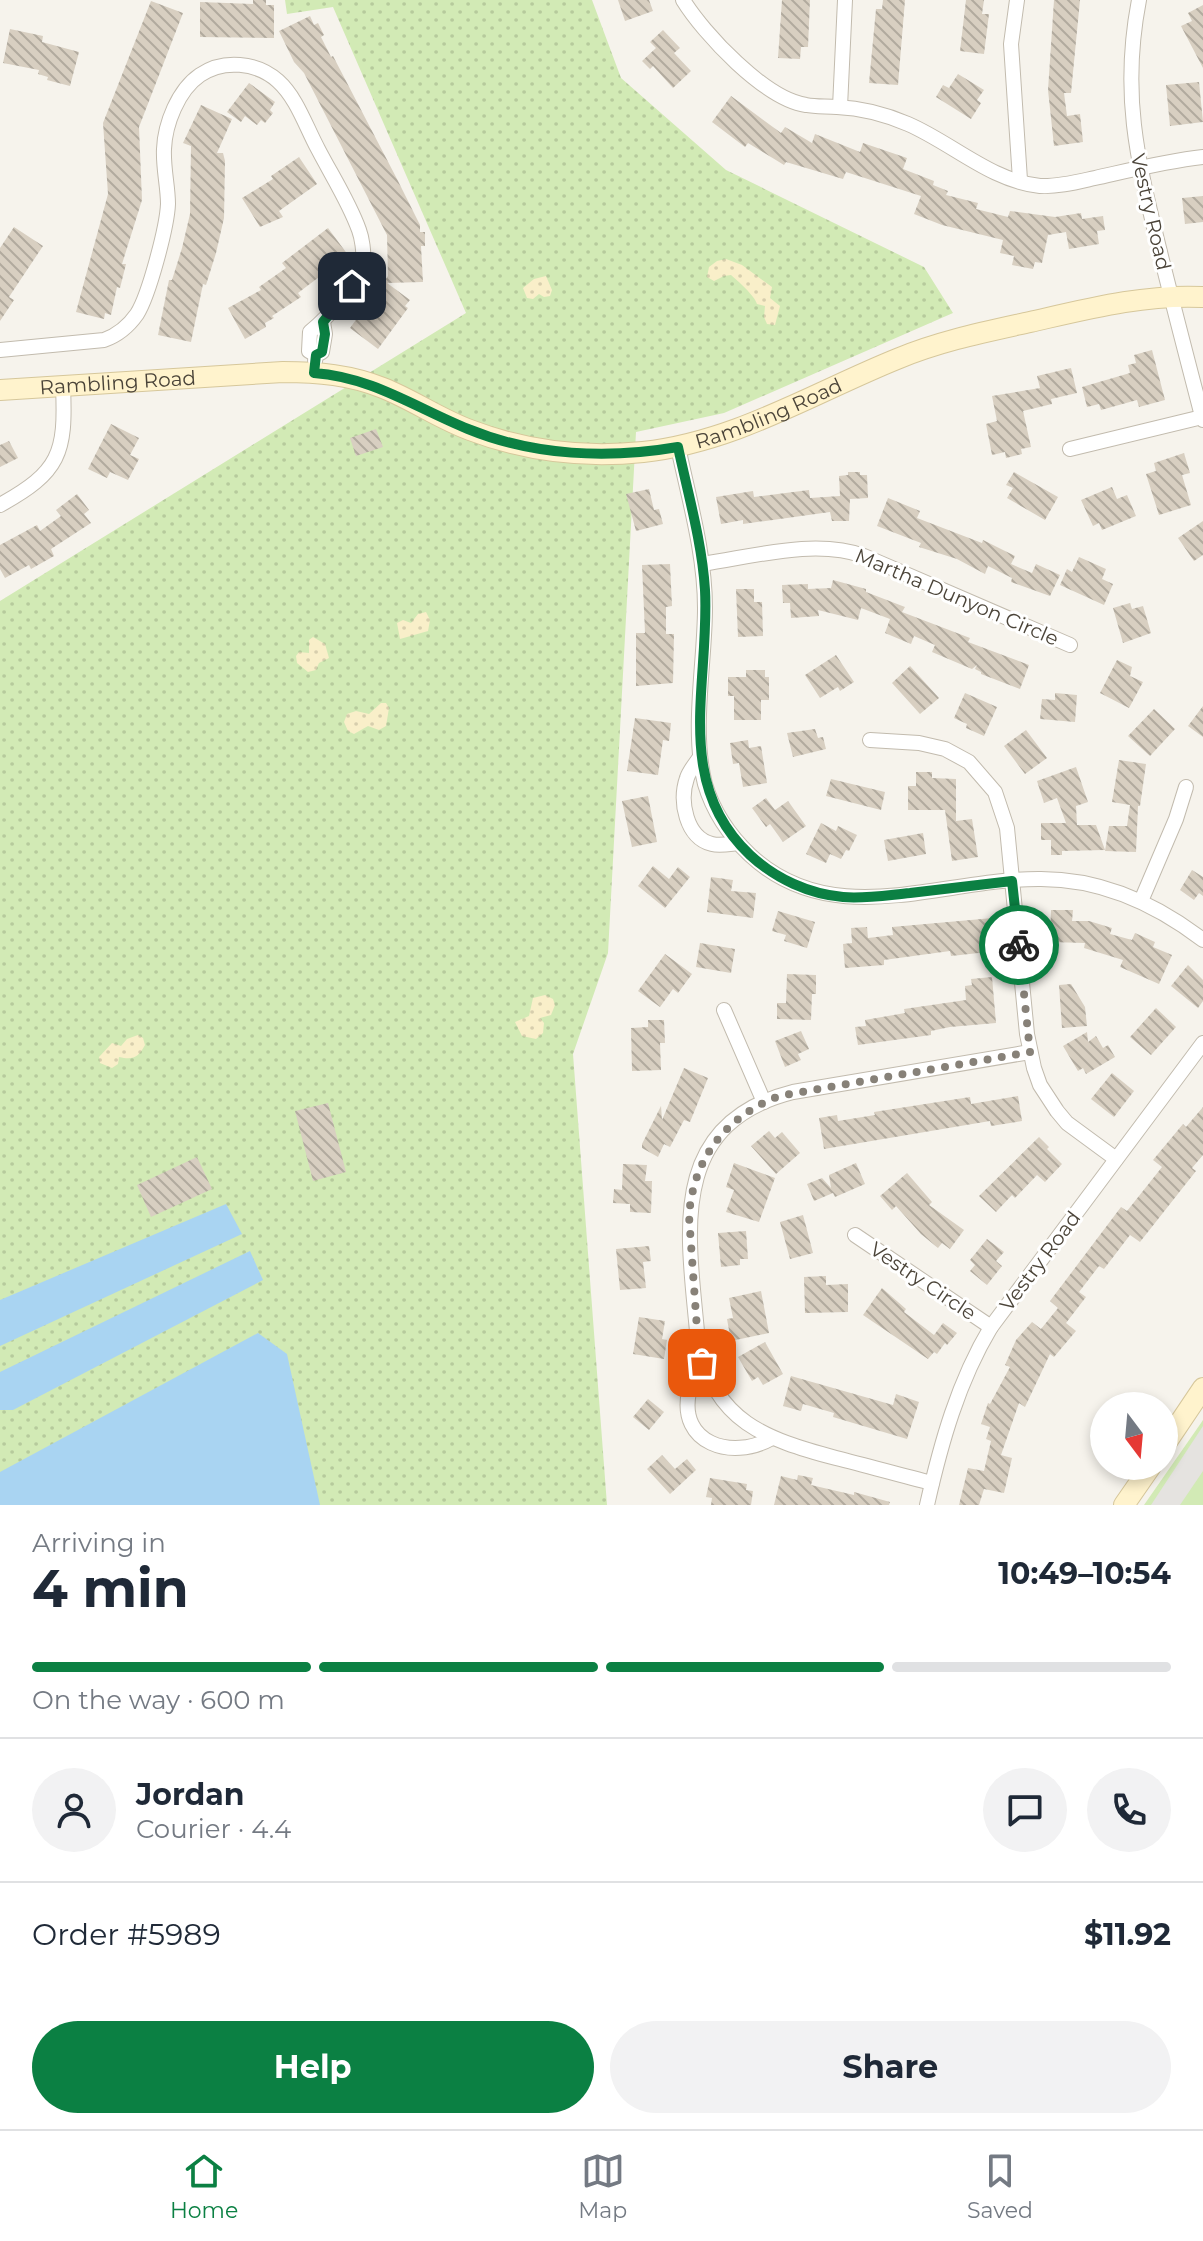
<!DOCTYPE html>
<meta charset="utf-8">
<style>
:root{--surface:#fff;--page:#f2f2f3;--text:#1f2937;--muted:#747a83;--line:#e0e1e3;--accent:#0b8043}
body{margin:0;font-family:Montserrat,sans-serif;background:var(--page);color:var(--text);height:100vh;display:flex;flex-direction:column;font-size:30px;white-space:nowrap}
*{box-sizing:border-box;margin:0}
p{font-size:26px;color:var(--muted)}
.icon{flex:none;width:44px;height:44px;fill:none;stroke:currentColor;stroke-width:2;stroke-linecap:round;stroke-linejoin:round}
.map{position:relative;height:1505px;overflow:hidden}
.drawer{display:flex;flex-direction:column;background:var(--surface);flex:1}
.drawer>*{flex:none}
.needle{width:52px;rotate:164deg}
.buttons{position:absolute;left:1090px;top:1392px;display:grid;gap:16px}
.buttons a{display:grid;place-items:center;width:88px;height:88px;border-radius:50%;background:var(--surface);box-shadow:0 4px 12px #0003;font-size:40px}
.pin{position:absolute;display:grid;place-items:center;width:68px;height:68px;color:#fff;margin:-34px;border-radius:16px;box-shadow:0 4px 12px #0006}
.courier{position:absolute;display:grid;place-items:center;width:80px;height:80px;margin:-40px;border:6px solid #0b8043;border-radius:50%;background:#fff;color:#222;box-shadow:0 2px 10px #0007}
.headline em{font-style:normal;font-weight:700}
.headline div{display:flex;flex-direction:column-reverse}
.headline{display:flex;align-items:center;justify-content:space-between;height:136px;padding:0 32px}
h1{font-size:52px;font-weight:700;line-height:60px}
.bar{display:grid;grid-template-columns:repeat(4,1fr);gap:12px 8px;align-content:center;height:96px;padding:0 32px}
.bar i{height:10px;border-radius:6px;background:var(--line)}
.bar .on{background:var(--accent)}
.bar p{grid-column:span 4}
.line{display:flex;align-items:center;gap:20px;padding:0 32px;border-top:2px solid var(--line)}
.line div{flex:1}
.round{display:grid;place-items:center;flex:none;width:84px;height:84px;border-radius:42px;background:var(--page)}
.button{display:flex;gap:16px;margin-top:auto;padding:16px 32px}
.button a{flex:1;height:92px;border-radius:48px;background:var(--accent);color:#fff;font-size:32px;font-weight:700;line-height:92px;text-align:center}
.button a+a{background:var(--page);color:var(--text)}
.tab-bar{display:flex;justify-content:space-around;align-items:center;height:112px;border-top:2px solid var(--line);background:var(--surface);font-size:22px;color:var(--muted)}
.tab-bar a{display:grid;justify-items:center;gap:4px}
.tab-bar .on{color:var(--accent)}
.map>svg:first-child{display:block}
.grass{fill:url(#grass-dots)}
.sand{fill:url(#sand-dots)}
.park{fill:#d2eab5}
.parking{fill:#e5e3e0}
.water{fill:#a9d4f2}
.building{fill:url(#building-back-hatch)}
.lines{fill:none;stroke-linecap:round;stroke-linejoin:round}
.street-casing{stroke:#c2bbae;stroke-width:16}
.secondary-casing{stroke:#d6c79b;stroke-width:22}
.street{stroke:#fff;stroke-width:14}
.secondary{stroke:#fff3cd;stroke-width:20}
.done{stroke:#878178;stroke-width:8;stroke-dasharray:0 14.4}
.route{stroke:#0b8043;stroke-width:10}
.labels{text-anchor:middle;dominant-baseline:central;stroke-width:6;stroke-linejoin:round;paint-order:stroke}
.street-label{font-size:20px;fill:#4b4439;stroke:#fff}
</style>
<div class="map">
<svg width="1203" height="1505" viewBox="0 0 1203 1505">
<defs>
<pattern id="grass-dots" width="8" height="8" patternUnits="userSpaceOnUse" patternTransform="scale(2)"><rect width="8" height="8" fill="#d2eab5"/><path d="M2 2h.1M6 6h.1" fill="none" stroke="#b6ca9c" stroke-width="1.8" stroke-linecap="round"/></pattern>
<pattern id="sand-dots" width="8" height="8" patternUnits="userSpaceOnUse" patternTransform="scale(2)"><rect width="8" height="8" fill="#f9efc9"/><path d="M2 2h.1M6 6h.1" fill="none" stroke="#d7cead" stroke-width="1.8" stroke-linecap="round"/></pattern>
<pattern id="building-back-hatch" width="6" height="6" patternUnits="userSpaceOnUse" patternTransform="scale(2)"><rect width="6" height="6" fill="#d8cfc1"/><path d="M-1 5l2 2M0 0l6 6M5-1l2 2" fill="none" stroke="#b1aa9e"/></pattern>
</defs>
<rect width="100%" height="100%" fill="#f6f3ec"/>
<!-- grass -->
<polygon class="grass" points="285,0 592,0 621,78 726,170 924,267 953,313 724,413 636,432 608,953 573,1054 607,1505 0,1505 0,601 466,313 333,7 287,14"/>
<!-- sand -->
<g class="sand">
<path d="M726,259L742,265L772,287L770,298L780,306L775,325L767,324L764,317L765,306L757,304C755,296 738,281 731,275L724,276L714,281L707,277L709,267L717,261Z"/>
<polygon points="546,276 552,290 550,296 544,297 539,294 533,299 527,298 523,288 534,279"/>
<polygon points="426,612 430,620 428,631 400,639 397,623 403,620 411,623 418,614"/>
<polygon points="313,637 325,644 329,658 319,663 316,670 308,672 297,663 296,656 299,652 309,653 309,640"/>
<polygon points="381,703 386,703 389,708 386,726 379,730 368,726 354,734 348,731 344,722 347,714 356,711 369,714"/>
<polygon points="545,995 553,999 555,1005 551,1015 540,1018 544,1023 543,1033 536,1039 522,1036 515,1022 529,1016 533,998"/>
<path d="M138,1035L143,1038L145,1045C138,1058 133,1060 119,1057L118,1064L112,1068L100,1063L99,1057L112,1043L121,1046L127,1039Z"/>
</g>
<!-- park -->
<polygon class="park" points="1203,1420 1203,1505 1144,1505 1201,1423"/>
<!-- parking -->
<polygon class="parking" points="1203,1426 1203,1471 1180,1505 1151,1505"/>
<!-- water -->
<g class="water">
<polygon points="226,1204 242,1234 0,1346 0,1300"/>
<polygon points="250,1251 263,1280 13,1410 0,1410 0,1372"/>
<polygon points="258,1333 287,1354 320,1505 0,1505 0,1472"/>
</g>
<!-- building -->
<g class="building">
<polygon points="253,0 266,0 266,5 274,5 274,38 200,37 200,2 253,4"/>
<polygon points="618,0 649,0 653,11 625,21"/>
<polygon points="782,0 810,0 808,47 801,47 800,59 778,58"/>
<polygon points="883,0 905,0 898,85 869,83 876,9 882,9"/>
<polygon points="966,0 984,0 982,14 989,14 984,54 960,51"/>
<polygon points="1054,0 1080,0 1071,93 1064,93 1067,116 1080,114 1083,142 1054,146 1048,90"/>
<polygon points="151,1 183,13 139,127 142,200 122,264 126,264 120,288 117,287 111,315 105,313 104,319 76,312 108,194 103,123"/>
<polygon points="1203,5 1203,68 1181,26 1192,21 1188,13"/>
<polygon points="310,16 314,25 318,23 324,35 321,37 331,57 333,56 397,179 420,225 420,232 425,232 425,246 421,246 423,282 387,283 410,300 405,306 408,308 378,349 350,328 388,276 387,235 304,73 294,62 279,31"/>
<polygon points="10,29 43,36 42,42 79,52 70,86 47,80 48,77 38,74 39,70 3,63"/>
<polygon points="663,30 680,48 674,53 691,71 673,88 653,66 650,69 642,61 656,48 650,42"/>
<polygon points="958,74 984,90 977,100 981,103 971,119 936,97 943,85 949,88"/>
<polygon points="1199,82 1203,122 1170,126 1166,85"/>
<polygon points="249,83 275,102 270,110 273,113 265,123 261,120 257,125 245,116 241,122 227,112"/>
<polygon points="731,96 781,133 785,127 812,143 815,134 860,152 863,143 907,158 903,169 934,181 933,185 948,191 946,195 978,203 976,209 1008,217 1010,211 1055,217 1081,213 1082,219 1103,216 1105,230 1097,231 1099,244 1069,249 1066,232 1048,235 1042,263 1035,262 1033,269 1012,265 1014,256 1000,253 1003,240 942,225 914,214 921,196 846,172 843,179 786,162 784,165 748,143 745,147 712,122"/>
<polygon points="201,105 232,119 217,153 223,153 225,161 224,218 216,253 206,285 203,284 191,342 158,335 169,280 172,280 182,248 190,214 191,146 183,143"/>
<polygon points="299,157 317,184 279,211 283,217 260,227 242,198 273,179 271,176"/>
<polygon points="1203,196 1203,222 1185,224 1182,198"/>
<polygon points="14,227 43,246 9,297 14,300 0,321 0,248"/>
<polygon points="328,228 348,255 298,293 301,297 272,316 274,318 265,323 266,327 245,339 228,308 261,290 259,287 286,268 282,263"/>
<polygon points="1152,350 1165,400 1139,407 1137,400 1101,410 1099,404 1087,407 1082,387 1130,373 1128,365 1136,363 1134,355"/>
<polygon points="1071,368 1077,393 1051,399 1052,404 1023,411 1031,447 1021,449 1022,454 1006,458 1005,452 992,455 986,424 997,421 992,396 1040,388 1037,376"/>
<polygon points="111,424 139,438 130,455 139,459 128,480 110,472 107,478 88,469"/>
<polygon points="376,429 383,447 356,456 350,438"/>
<polygon points="9,441 18,458 0,467 0,445"/>
<polygon points="1184,453 1190,473 1182,475 1191,505 1159,515 1146,474 1156,471 1154,463"/>
<polygon points="848,472 860,472 860,475 867,475 868,498 850,499 849,521 832,521 830,512 743,524 743,520 721,524 716,497 753,491 754,497 809,490 810,498 840,496 839,476 848,475"/>
<polygon points="1014,472 1058,497 1045,520 1007,498 1013,488 1006,485"/>
<polygon points="1112,487 1117,499 1127,495 1136,516 1102,530 1099,523 1093,526 1081,500"/>
<polygon points="649,489 654,510 659,509 663,524 636,531 626,494"/>
<polygon points="77,494 89,510 84,514 91,523 51,549 54,556 31,569 29,565 5,578 0,569 0,545 37,525 40,531 61,516 56,510"/>
<polygon points="888,498 920,511 917,518 982,543 983,540 1015,556 1011,564 1032,573 1036,564 1060,575 1050,596 1011,582 1012,578 988,566 985,574 957,559 919,547 921,543 877,526"/>
<polygon points="1203,521 1203,555 1194,561 1178,538"/>
<polygon points="1079,557 1106,569 1102,579 1113,584 1104,605 1060,585 1067,569 1072,572"/>
<polygon points="670,564 672,606 666,607 666,634 674,634 673,683 636,686 636,633 645,633 642,565"/>
<polygon points="833,580 866,589 866,592 905,607 902,612 970,638 968,642 1029,665 1020,689 981,674 981,672 975,669 977,665 972,669 932,652 935,645 914,636 911,644 885,633 890,619 861,608 858,620 818,610 819,616 791,618 790,603 783,603 782,585 808,584 808,589 831,588"/>
<polygon points="736,589 754,589 754,602 762,602 763,636 738,637"/>
<polygon points="1130,603 1132,609 1143,606 1151,633 1123,643 1113,608"/>
<polygon points="836,655 854,682 840,691 838,687 820,698 805,675"/>
<polygon points="1117,660 1132,667 1130,676 1143,682 1129,708 1100,693"/>
<polygon points="910,666 939,698 920,714 892,683"/>
<polygon points="746,670 765,670 765,677 769,677 769,700 761,700 761,720 734,720 734,696 728,696 728,677 746,677"/>
<polygon points="965,693 997,707 984,736 966,728 967,724 954,718"/>
<polygon points="1055,693 1077,695 1075,722 1040,719 1042,699 1055,700"/>
<polygon points="1203,706 1203,737 1188,726"/>
<polygon points="1154,709 1175,729 1150,756 1128,736"/>
<polygon points="635,718 671,723 669,741 663,740 658,775 627,771"/>
<polygon points="815,729 818,738 823,737 826,749 793,757 787,733"/>
<polygon points="1026,730 1047,758 1025,774 1004,746"/>
<polygon points="748,740 749,748 761,746 767,783 743,787 739,763 733,764 730,743"/>
<polygon points="1119,760 1146,764 1140,806 1138,806 1136,852 1105,851 1109,826 1127,826 1130,805 1112,802"/>
<polygon points="1076,767 1088,802 1076,806 1077,825 1096,825 1105,850 1062,851 1062,855 1051,855 1051,840 1041,840 1041,823 1066,823 1057,798 1044,803 1037,781"/>
<polygon points="916,772 932,772 932,778 956,779 956,821 972,819 978,857 952,861 945,810 908,810 908,786 916,786"/>
<polygon points="831,779 885,792 881,810 826,796"/>
<polygon points="648,796 657,842 632,847 622,801"/>
<polygon points="766,798 775,810 788,801 806,826 783,842 770,824 766,827 752,808"/>
<polygon points="821,823 836,831 838,826 857,835 849,851 846,850 841,859 830,854 826,863 806,854"/>
<polygon points="923,833 926,854 888,861 884,840"/>
<polygon points="653,866 669,879 678,867 690,877 665,908 638,886"/>
<polygon points="1192,870 1203,877 1203,896 1199,893 1194,900 1180,890"/>
<polygon points="711,877 733,880 731,891 756,893 753,918 707,912"/>
<polygon points="1051,910 1073,910 1072,921 1089,921 1112,928 1110,934 1132,940 1135,933 1155,942 1153,947 1172,955 1159,984 1120,967 1123,960 1084,948 1085,943 1050,942"/>
<polygon points="778,911 815,922 807,948 784,941 786,935 772,931"/>
<polygon points="993,918 997,951 951,956 950,951 884,960 884,965 845,968 843,944 852,943 851,928 867,927 868,938 893,935 892,927"/>
<polygon points="700,943 735,949 731,973 696,967"/>
<polygon points="665,954 692,974 678,993 673,989 660,1007 638,991"/>
<polygon points="1188,965 1203,980 1203,1001 1198,1008 1171,986"/>
<polygon points="787,974 816,975 816,994 812,994 811,1020 777,1019 777,1003 786,1003"/>
<polygon points="992,977 996,1023 950,1027 931,1031 931,1035 858,1045 855,1027 866,1026 865,1020 905,1013 904,1009 966,1000 965,986 972,985 971,979"/>
<polygon points="1071,984 1085,1007 1087,1026 1062,1028 1059,985"/>
<polygon points="1156,1008 1176,1027 1151,1055 1130,1037"/>
<polygon points="648,1020 664,1020 665,1043 660,1043 661,1070 632,1071 631,1028 648,1027"/>
<polygon points="801,1031 809,1049 798,1054 801,1060 785,1067 775,1041"/>
<polygon points="1087,1032 1088,1042 1096,1036 1103,1048 1108,1045 1115,1057 1086,1074 1083,1068 1078,1071 1063,1046"/>
<polygon points="684,1068 708,1078 690,1122 684,1120 670,1147 664,1144 658,1157 642,1148 642,1144 661,1106 662,1120"/>
<polygon points="1112,1073 1134,1091 1114,1117 1091,1099"/>
<polygon points="1018,1096 1022,1121 991,1126 990,1121 824,1149 819,1118 837,1115 838,1121 875,1115 874,1112 970,1097 971,1104"/>
<polygon points="328,1103 346,1172 313,1181 295,1111"/>
<polygon points="1203,1107 1203,1155 1192,1168 1196,1171 1140,1242 1130,1235 1104,1269 1099,1266 1079,1292 1086,1297 1066,1323 1076,1331 1054,1357 1050,1354 1025,1407 1019,1403 1001,1455 1012,1458 1004,1493 984,1489 979,1505 959,1505 968,1468 984,1471 991,1441 986,1439 990,1427 981,1424 988,1403 990,1404 1010,1367 1005,1365 1016,1340 1032,1322 1041,1329 1058,1308 1050,1301 1121,1207 1127,1211 1162,1167 1153,1160 1183,1124 1186,1127"/>
<polygon points="769,1131 775,1138 782,1132 800,1153 776,1174 751,1146"/>
<polygon points="1039,1137 1049,1147 1047,1149 1062,1164 1045,1182 1037,1175 1015,1198 1012,1195 996,1212 979,1196"/>
<polygon points="197,1157 212,1189 151,1217 137,1185"/>
<polygon points="734,1163 775,1178 759,1222 726,1212 734,1190 726,1187"/>
<polygon points="856,1163 865,1184 835,1197 833,1193 814,1201 807,1184 822,1178 831,1188 829,1175"/>
<polygon points="623,1164 647,1165 645,1181 652,1181 651,1213 630,1212 630,1204 613,1203 614,1189 622,1190"/>
<polygon points="907,1173 932,1202 929,1205 964,1230 950,1249 942,1243 938,1248 921,1234 896,1206 892,1210 880,1196"/>
<polygon points="803,1215 813,1253 790,1259 780,1222"/>
<polygon points="746,1231 748,1259 740,1259 740,1265 721,1267 718,1233"/>
<polygon points="987,1239 1004,1252 996,1261 1002,1266 987,1285 970,1271 975,1265 970,1260"/>
<polygon points="649,1246 651,1261 643,1262 646,1288 620,1290 616,1249"/>
<polygon points="826,1276 826,1285 848,1284 848,1312 805,1313 804,1277"/>
<polygon points="882,1288 906,1309 904,1312 934,1335 943,1323 957,1333 947,1345 945,1343 937,1354 934,1352 928,1359 863,1315"/>
<polygon points="761,1291 769,1333 731,1341 727,1319 733,1318 729,1298"/>
<polygon points="639,1317 665,1321 662,1339 667,1340 664,1359 633,1354"/>
<polygon points="765,1342 783,1374 763,1385 758,1377 752,1381 738,1357"/>
<polygon points="791,1376 893,1405 896,1394 919,1402 907,1439 833,1417 834,1413 803,1404 801,1411 783,1406"/>
<polygon points="648,1399 664,1412 649,1430 633,1417"/>
<polygon points="662,1455 675,1469 687,1459 696,1470 670,1494 647,1469"/>
<polygon points="798,1475 813,1478 811,1485 854,1495 854,1492 890,1502 889,1505 774,1505 781,1476 797,1480"/>
<polygon points="710,1478 747,1484 746,1490 753,1491 751,1505 711,1505 712,1498 706,1497"/>
</g>
<g class="lines">
<!-- street casing -->
<g class="street-casing">
<g id="street">
<path d="M683,0C704,34 765,99 806,105C816,107 827,106 837,107C860,108 887,115 908,124C952,143 991,181 1040,186C1058,187 1077,182 1095,178C1131,170 1167,161 1203,157"/>
<polyline points="1017,0 1011,44 1020,180"/>
<path d="M1139,0C1121,93 1137,158 1159,248C1173,305 1188,362 1203,420"/>
<polyline points="840,107 845,0"/>
<path d="M0,350L104,340C118,335 128,327 137,314C149,295 167,227 168,204C168,186 163,168 164,149C165,124 178,90 200,75C223,59 257,62 278,81C297,98 306,127 318,149C332,176 349,202 359,230C362,238 364,252 363,260C362,281 326,319 310,332L309,351L316,355"/>
<polyline points="315,361 316,355 322,352 325,334 323,322"/>
<path d="M678,447C689,499 705,554 705,608C705,663 691,730 705,784C713,811 729,835 750,855C834,933 942,878 1041,879C1102,879 1156,904 1203,940"/>
<polyline points="1070,449 1202,417"/>
<path d="M0,505C60,472 66,453 63,387"/>
<path d="M702,564C752,557 815,538 864,556L1070,645"/>
<polyline points="870,740 919,743 945,749 969,762 995,792 1007,828 1027,1034 1034,1068 1040,1085 1057,1111 1067,1123 1116,1159"/>
<path d="M700,757C696,763 689,771 687,778C679,801 686,838 712,844C720,846 729,844 738,843"/>
<polyline points="1141,901 1176,819 1186,787"/>
<polyline points="724,1010 764,1102"/>
<polyline points="855,1235 991,1327"/>
<path d="M702,1363C697,1373 691,1381 689,1392C678,1444 732,1460 770,1439"/>
<path d="M932,1483C900,1475 868,1466 836,1458C765,1439 715,1422 698,1343C690,1242 662,1125 793,1092L1030,1052"/>
<path d="M927,1505C941,1443 958,1382 991,1327L1203,1043"/>
</g>
</g>
<!-- secondary casing -->
<g class="secondary-casing">
<g id="secondary">
<path id="s1" d="M0,390L283,372C318,372 351,375 383,388C413,400 440,419 470,430C525,451 585,458 643,452C735,442 813,393 897,359C940,341 985,332 1030,322C1087,309 1144,294 1203,297"/>
<polyline points="1164,1446 1203,1388"/>
<polyline points="1124,1505 1151,1466"/>
</g>
</g>
<!-- street -->
<use href="#street" class="street"/>
<!-- secondary -->
<use href="#secondary" class="secondary"/>
</g>
<g class="lines">
<!-- done -->
<path class="done" d="M702,1363L698,1343L689,1216C693,1159 725,1117 779,1096L1030,1052L1019,945"/>
<!-- route -->
<path class="route" d="M352,286L323,322L325,334L322,352L316,355L314,373C372,377 416,408 468,429C534,456 608,459 678,447C688,494 702,542 705,590C710,683 672,782 750,855C776,879 809,894 843,897C865,899 888,895 910,893C944,889 978,885 1012,881L1019,945"/>
</g>
<g class="labels">
<!-- street labels -->
<g class="street-label">
<text transform="translate(1151 212) rotate(77)">Vestry Road</text>
<text stroke="none"><textPath href="#s1" startOffset="118">Rambling Road</textPath></text>
<text stroke="none"><textPath href="#s1" startOffset="790">Rambling Road</textPath></text>
<text transform="translate(957 597) rotate(23)">Martha Dunyon Circle</text>
<text transform="translate(1040 1261) rotate(-53)">Vestry Road</text>
<text transform="translate(923 1281) rotate(34)">Vestry Circle</text>
</g>
</g>
</svg>
<div class="buttons">
<a><svg class="needle" viewBox="-14 -14 28 28"><path d="M0-13l5 13h-10z" fill="#e53935"/><path d="M0 13l5-13h-10z" fill="#747a83"/></svg></a>
</div>
<div class="pin" style="left:702px;top:1363px;background:#ea580c"><svg class="icon" aria-label="bag" viewBox="0 0 24 24"><path d="M5 8h14l-1 12H6zM9 8a3 3 0 0 1 6 0"/></svg></div>
<div class="pin" style="left:352px;top:286px;background:#1f2937"><svg class="icon" aria-label="home" viewBox="0 0 24 24"><path d="M3 11l9-7 9 7M6 9v11h12V9"/></svg></div>
<div class="courier" style="left:1019px;top:945px"><svg class="icon" aria-label="bike" viewBox="0 0 24 24"><circle cx="6" cy="16" r="4"/><circle cx="18" cy="16" r="4"/><path d="M6 16l4-8h5l3 8M10 8l3 8H6M13 5h3"/></svg></div>
</div>
<section class="drawer">
<div class="headline"><div><h1>4 min</h1><p>Arriving in</p></div><em>10:49–10:54</em></div>
<div class="bar"><i class="on"></i><i class="on"></i><i class="on"></i><i></i><p>On the way · 600 m</p></div>
<div class="line" style="height:144px"><a class="round"><svg class="icon" aria-label="person" viewBox="0 0 24 24"><circle cx="12" cy="8" r="4"/><path d="M4 21q1-7 8-7t8 7"/></svg></a><div><b>Jordan</b><p>Courier · 4.4</p></div><a class="round"><svg class="icon" aria-label="chat" viewBox="0 0 24 24"><path d="M4 5h16v11H9l-5 4z"/></svg></a><a class="round"><svg class="icon" aria-label="phone" viewBox="0 0 24 24"><path d="M5 4h4l2 5-3 2q2 4 5 5l2-3 5 2v4C11 20 4 13 5 4z"/></svg></a></div>
<div class="line" style="height:104px"><div>Order #5989</div><b>$11.92</b></div>
<div class="button"><a>Help</a><a>Share</a></div>
</section>
<nav class="tab-bar">
<a class="on"><svg class="icon" aria-label="home" viewBox="0 0 24 24"><path d="M3 11l9-7 9 7M6 9v11h12V9"/></svg>Home</a>
<a><svg class="icon" aria-label="map" viewBox="0 0 24 24"><path d="M3 6l6-2 6 2 6-2v14l-6 2-6-2-6 2zM9 4v14M15 6v14"/></svg>Map</a>
<a><svg class="icon" aria-label="saved" viewBox="0 0 24 24"><path d="M7 4h10v16l-5-4-5 4z"/></svg>Saved</a>
</nav>
